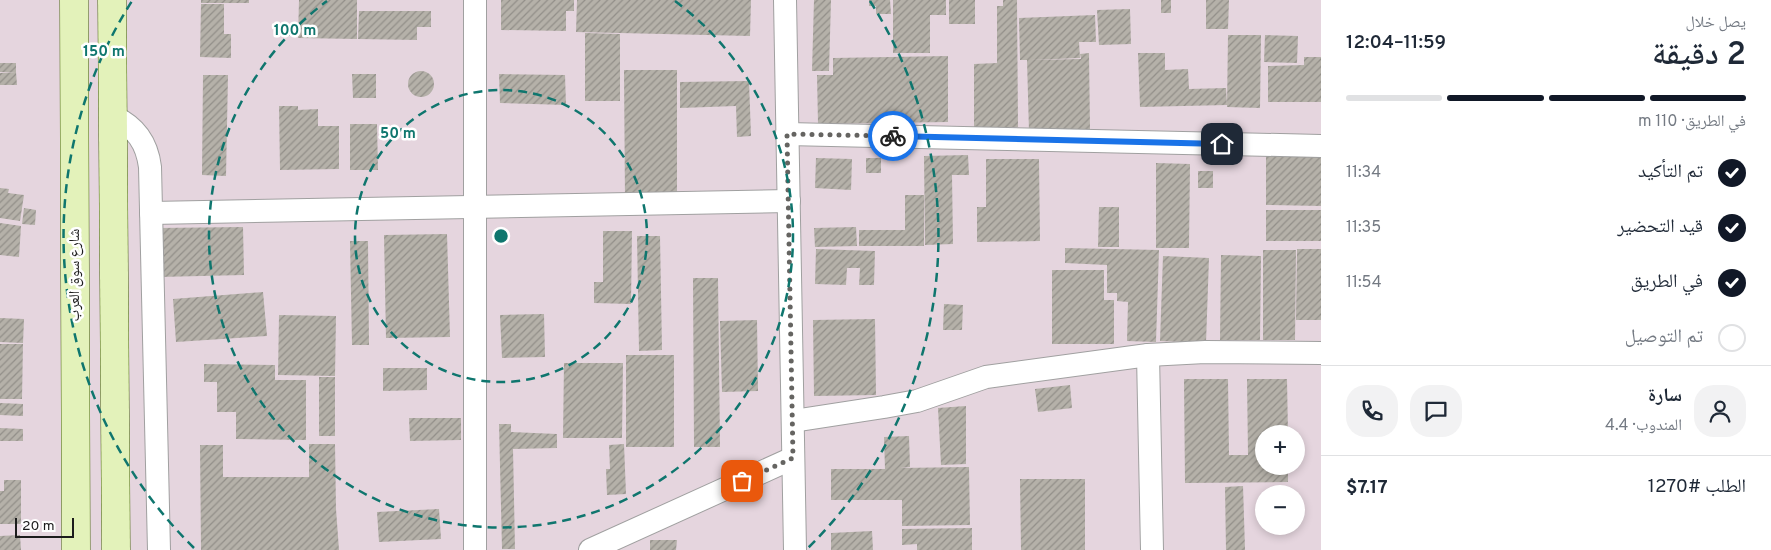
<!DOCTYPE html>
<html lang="ar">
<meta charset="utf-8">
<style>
:root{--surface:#fff;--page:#f2f2f3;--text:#1f2937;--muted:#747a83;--line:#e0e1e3;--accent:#111827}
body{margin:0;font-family:Overpass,"Noto Naskh Arabic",sans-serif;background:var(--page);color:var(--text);direction:rtl;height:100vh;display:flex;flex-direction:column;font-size:19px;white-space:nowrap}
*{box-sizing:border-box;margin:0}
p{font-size:16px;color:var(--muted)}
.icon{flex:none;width:28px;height:28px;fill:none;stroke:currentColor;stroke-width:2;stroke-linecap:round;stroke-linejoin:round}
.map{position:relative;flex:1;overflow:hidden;direction:ltr}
.drawer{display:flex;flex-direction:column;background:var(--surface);width:450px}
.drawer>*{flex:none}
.fabs{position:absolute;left:1255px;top:425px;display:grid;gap:10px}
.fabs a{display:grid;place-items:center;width:50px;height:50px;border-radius:50%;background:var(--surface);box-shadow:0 2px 8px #0003;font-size:25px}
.scale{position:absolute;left:15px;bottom:12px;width:59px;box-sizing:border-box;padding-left:5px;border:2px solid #1c1c1c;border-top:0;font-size:14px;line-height:18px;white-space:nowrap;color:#1c1c1c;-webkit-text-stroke:4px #fff;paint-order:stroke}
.pin{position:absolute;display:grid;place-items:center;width:42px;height:42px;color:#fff;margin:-21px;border-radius:10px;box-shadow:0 2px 8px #0006}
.courier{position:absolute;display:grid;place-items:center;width:50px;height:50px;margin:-25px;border:4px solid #1a73e8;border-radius:50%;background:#fff;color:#222;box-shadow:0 1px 6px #0007}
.overview em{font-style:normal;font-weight:600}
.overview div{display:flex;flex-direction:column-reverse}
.overview{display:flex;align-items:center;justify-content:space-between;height:85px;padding:0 25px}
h1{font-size:32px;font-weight:600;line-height:38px}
.bar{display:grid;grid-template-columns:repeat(4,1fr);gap:8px 5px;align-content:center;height:60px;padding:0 25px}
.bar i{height:6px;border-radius:4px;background:var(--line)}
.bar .current{background:var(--accent)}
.bar p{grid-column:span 4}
.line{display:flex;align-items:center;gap:12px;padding:0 25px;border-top:1px solid var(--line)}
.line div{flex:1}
.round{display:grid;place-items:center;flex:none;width:52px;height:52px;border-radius:20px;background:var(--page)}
ol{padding:0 25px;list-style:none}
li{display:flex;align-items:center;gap:15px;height:55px}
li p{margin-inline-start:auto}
li .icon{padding:5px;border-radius:50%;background:var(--accent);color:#fff;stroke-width:4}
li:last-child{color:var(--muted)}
li i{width:28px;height:28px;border:2px solid var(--line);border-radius:50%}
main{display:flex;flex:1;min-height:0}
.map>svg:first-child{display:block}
.industrial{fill:#e5d5de;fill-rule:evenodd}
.building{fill:url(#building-hatch)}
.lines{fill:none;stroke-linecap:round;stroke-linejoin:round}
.street-casing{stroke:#a0a0a0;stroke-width:24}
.secondary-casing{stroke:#4a670f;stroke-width:29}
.street{stroke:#fff;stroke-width:22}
.secondary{stroke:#e3f2ba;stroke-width:28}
.done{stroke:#656461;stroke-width:5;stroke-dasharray:0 9}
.route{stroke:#1a73e8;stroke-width:6}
.ring{fill:none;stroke:#0f766e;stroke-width:2.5;stroke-dasharray:9 6}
.labels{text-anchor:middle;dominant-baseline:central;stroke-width:5;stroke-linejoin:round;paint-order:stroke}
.street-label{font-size:15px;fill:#1c1c1c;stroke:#fff}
.centre{fill:#0f766e;stroke:#fff;stroke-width:2.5}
.ring-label{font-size:15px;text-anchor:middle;font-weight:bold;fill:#0f766e;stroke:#fff;stroke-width:5;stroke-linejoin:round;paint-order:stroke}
</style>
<main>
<section class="drawer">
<div class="overview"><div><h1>2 دقيقة</h1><p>يصل خلال</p></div><em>11:59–12:04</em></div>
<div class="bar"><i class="current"></i><i class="current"></i><i class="current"></i><i></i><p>في الطريق · 110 m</p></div>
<ol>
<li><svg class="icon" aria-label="check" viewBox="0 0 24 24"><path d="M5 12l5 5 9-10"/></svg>تم التأكيد<p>11:34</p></li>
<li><svg class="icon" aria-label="check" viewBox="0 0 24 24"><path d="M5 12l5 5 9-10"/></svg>قيد التحضير<p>11:35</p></li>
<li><svg class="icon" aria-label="check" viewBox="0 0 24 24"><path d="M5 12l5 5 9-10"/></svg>في الطريق<p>11:54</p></li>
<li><i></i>تم التوصيل</li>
</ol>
<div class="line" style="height:90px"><a class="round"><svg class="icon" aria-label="person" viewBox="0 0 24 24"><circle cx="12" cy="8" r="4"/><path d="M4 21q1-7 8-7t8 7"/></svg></a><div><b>سارة</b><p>المندوب · 4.4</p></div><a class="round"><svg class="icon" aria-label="chat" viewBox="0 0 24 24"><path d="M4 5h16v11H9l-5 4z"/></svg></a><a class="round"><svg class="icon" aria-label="phone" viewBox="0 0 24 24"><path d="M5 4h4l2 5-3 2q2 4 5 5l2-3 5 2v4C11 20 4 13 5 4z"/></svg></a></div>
<div class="line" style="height:65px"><div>الطلب #1270</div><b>$7.17</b></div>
</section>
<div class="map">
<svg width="1321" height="550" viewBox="0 0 1321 550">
<defs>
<pattern id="building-hatch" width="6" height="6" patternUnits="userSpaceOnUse" patternTransform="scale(1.25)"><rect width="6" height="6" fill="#b5b1a9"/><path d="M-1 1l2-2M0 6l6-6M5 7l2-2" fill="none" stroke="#928f89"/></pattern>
</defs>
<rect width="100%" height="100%" fill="#ecebe2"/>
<!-- industrial -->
<path class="industrial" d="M0,0H1321V550H0ZM1264,434H1296V466H1264ZM1264,494H1296V526H1264Z"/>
<!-- building -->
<g class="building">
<rect x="201" y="0" width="48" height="3"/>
<polygon points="299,0 357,0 357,39 298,38"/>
<polygon points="501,0 574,0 574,11 566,11 566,31 501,30"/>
<polygon points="577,0 751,0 750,36 576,32"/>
<polygon points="814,0 831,0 829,71 812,71"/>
<polygon points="869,0 890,0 891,14 876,14 876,6 869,6"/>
<polygon points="893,0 946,0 946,15 930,15 930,53 893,53"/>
<rect x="949" y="0" width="26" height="24"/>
<polygon points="1003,0 1017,0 1018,127 974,127 974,64 997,63 997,6 1003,6"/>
<rect x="1161" y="0" width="10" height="13"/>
<polygon points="1206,0 1229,0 1228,29 1206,29"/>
<polygon points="201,4 224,4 224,34 231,34 231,58 200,57"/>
<polygon points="1130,9 1131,44 1099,45 1097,10"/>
<polygon points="359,11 431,11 431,27 417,27 417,40 358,39"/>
<polygon points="1095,15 1096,42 1079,42 1080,58 1031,60 1081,59 1080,54 1089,53 1090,130 1029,132 1027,60 1020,60 1019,18"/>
<polygon points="585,33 620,34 620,101 585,101"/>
<polygon points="1228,35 1261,35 1260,108 1227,107"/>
<polygon points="1265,35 1298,36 1297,63 1264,62"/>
<polygon points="1138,53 1165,53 1165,70 1188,69 1189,89 1226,88 1227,105 1140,107"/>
<polygon points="948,56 948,122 818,124 817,75 833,75 833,58"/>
<polygon points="1304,57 1321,57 1321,102 1268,102 1268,66 1304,65"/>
<rect x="0" y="63" width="16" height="9"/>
<polygon points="624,70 677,70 677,201 625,201"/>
<circle cx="421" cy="84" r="13"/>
<polygon points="16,72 17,85 0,85 0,73"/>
<polygon points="352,74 376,74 376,98 353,98"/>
<polygon points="499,74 565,75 566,105 500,103"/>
<polygon points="203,75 228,75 226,176 202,175"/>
<polygon points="749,81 751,136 737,137 736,106 680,108 680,82"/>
<polygon points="279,106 298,106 298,110 318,109 318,126 339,126 339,169 280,170"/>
<polygon points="350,124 377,124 378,170 350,170"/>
<polygon points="1266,154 1321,154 1321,206 1266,205"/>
<polygon points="968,155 969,175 952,175 953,244 925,245 924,156"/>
<polygon points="816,158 852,159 851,190 815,188"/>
<rect x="866" y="158" width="15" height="15"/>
<polygon points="986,159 1039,159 1040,241 977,242 977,207 986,207"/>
<polygon points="1156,163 1190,164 1189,248 1156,248"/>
<rect x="1198" y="171" width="15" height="17"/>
<polygon points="0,188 9,189 8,193 24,195 20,221 0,218"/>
<polygon points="905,195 924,195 924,246 859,246 859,230 905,230"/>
<polygon points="1099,207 1119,207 1119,247 1098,247"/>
<polygon points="24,208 36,210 35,225 22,224"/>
<rect x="1266" y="210" width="55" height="31"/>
<polygon points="0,223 21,226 19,257 0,255"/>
<polygon points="243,227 244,275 159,277 158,228"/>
<polygon points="856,227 857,246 815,247 814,228"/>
<polygon points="603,231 632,231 631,304 594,303 594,282 603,282"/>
<polygon points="447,234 450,337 386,338 384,235"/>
<polygon points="637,236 660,236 662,350 639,351"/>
<polygon points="350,241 368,241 369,345 352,345"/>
<polygon points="1065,248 1159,250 1156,342 1127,341 1128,302 1117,301 1117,293 1107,293 1107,265 1065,263"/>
<polygon points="816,249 875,251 874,285 859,285 860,268 847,268 846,285 815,284"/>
<polygon points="1297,249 1321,249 1321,320 1296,320"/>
<polygon points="1263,250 1296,250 1295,340 1263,340"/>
<polygon points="1221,255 1261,256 1260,340 1220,340"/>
<polygon points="1163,256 1209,258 1206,343 1160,341"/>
<polygon points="1052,270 1104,270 1104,300 1114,300 1114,344 1052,344"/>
<polygon points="693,278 718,278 720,447 694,447"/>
<polygon points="263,292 267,336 176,342 173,299"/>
<polygon points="944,304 963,305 962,330 943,330"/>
<polygon points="544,314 545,357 502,358 500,315"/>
<polygon points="279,315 336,316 335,376 278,375"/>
<polygon points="0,318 24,319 23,343 0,342"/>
<polygon points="875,319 876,395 814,396 813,320"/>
<polygon points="757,320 758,391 722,392 720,321"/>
<polygon points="0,344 23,344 22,399 0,399"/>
<rect x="626" y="355" width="48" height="92"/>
<polygon points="564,363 623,363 622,438 563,438"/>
<polygon points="204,364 275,365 275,380 306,380 306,440 236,439 236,412 217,412 217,382 204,382"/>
<polygon points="383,368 427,368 427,390 383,391"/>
<rect x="319" y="377" width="16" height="59"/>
<polygon points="1184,379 1228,379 1229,455 1248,455 1247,379 1287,379 1288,434 1264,434 1264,466 1288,466 1288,482 1185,483"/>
<polygon points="1070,385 1072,408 1038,412 1035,389"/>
<polygon points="0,403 23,404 23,416 0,415"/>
<polygon points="966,406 966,464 941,465 938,408"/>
<polygon points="409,418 461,418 461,440 410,441"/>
<polygon points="499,424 511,424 511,432 557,434 557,448 513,449 515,549 502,549"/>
<polygon points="0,428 23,429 23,441 0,441"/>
<polygon points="909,436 910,467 900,468 969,467 970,525 902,526 902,500 831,500 831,469 885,469 884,437"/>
<polygon points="309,444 335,444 336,509 339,550 201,550 200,445 223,445 223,477 309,477"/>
<polygon points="624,444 626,494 607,495 606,469 610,469 609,445"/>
<polygon points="1020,479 1085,479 1085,550 1021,550"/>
<polygon points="4,480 21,480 21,524 0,524 0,491 4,491"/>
<polygon points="1243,486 1245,550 1226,550 1225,487"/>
<polygon points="439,509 441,539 379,542 377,512"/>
<polygon points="972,528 972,550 917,550 917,544 902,545 902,529"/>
<polygon points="872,531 873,550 831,550 831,533"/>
<polygon points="20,535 21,550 0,550 0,536"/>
<polygon points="650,540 677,540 676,550 650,550"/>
</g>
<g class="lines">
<!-- street casing -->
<g class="street-casing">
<g id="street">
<polyline points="785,0 795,550"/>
<path d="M114,117C136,127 147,143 150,167L159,550"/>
<polyline points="787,134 1321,146"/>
<polyline points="151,213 789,201"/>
<polyline points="1148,355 1152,550"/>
<polyline points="793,421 884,407 917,401 986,377 1148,355 1205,352 1321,353"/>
<polyline points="475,550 475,0"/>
<polyline points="590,550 793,458"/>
</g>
</g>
<!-- secondary casing -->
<g class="secondary-casing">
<g id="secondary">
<polyline points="74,0 76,550"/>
<polyline points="112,0 116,550"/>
</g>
</g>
<!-- street -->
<use href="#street" class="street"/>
<!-- secondary -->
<use href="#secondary" class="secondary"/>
</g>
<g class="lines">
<!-- done -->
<polyline class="done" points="742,481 793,458 787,134 893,136"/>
<!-- route -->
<polyline class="route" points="893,136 1222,144"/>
</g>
<!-- distance rings -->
<g class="ring">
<circle cx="501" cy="236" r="146"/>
<path d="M675 1A292 292 0 1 1 327 1"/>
<path d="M194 548A438 438 0 0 1 132 1M870 1A438 438 0 0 1 808 548"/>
</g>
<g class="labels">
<!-- street labels -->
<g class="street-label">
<text transform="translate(75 275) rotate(-90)">شارع سوق العرب</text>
</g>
</g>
<circle cx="501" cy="236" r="8" class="centre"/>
<g class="ring-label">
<text x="295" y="35">100 m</text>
<text x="104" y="56">150 m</text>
<text x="398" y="138">50 m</text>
</g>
</svg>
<div class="fabs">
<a>+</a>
<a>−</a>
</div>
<div class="scale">20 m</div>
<div class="pin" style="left:742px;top:481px;background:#ea580c"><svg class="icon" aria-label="bag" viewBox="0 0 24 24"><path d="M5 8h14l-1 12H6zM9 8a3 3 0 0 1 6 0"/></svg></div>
<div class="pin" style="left:1222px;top:144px;background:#1f2937"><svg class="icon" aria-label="home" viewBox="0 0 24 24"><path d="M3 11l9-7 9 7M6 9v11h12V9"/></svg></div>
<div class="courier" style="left:893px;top:136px"><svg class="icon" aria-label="bike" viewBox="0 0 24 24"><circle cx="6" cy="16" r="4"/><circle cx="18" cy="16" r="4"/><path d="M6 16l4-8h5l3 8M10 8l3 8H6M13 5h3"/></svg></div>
</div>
</main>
